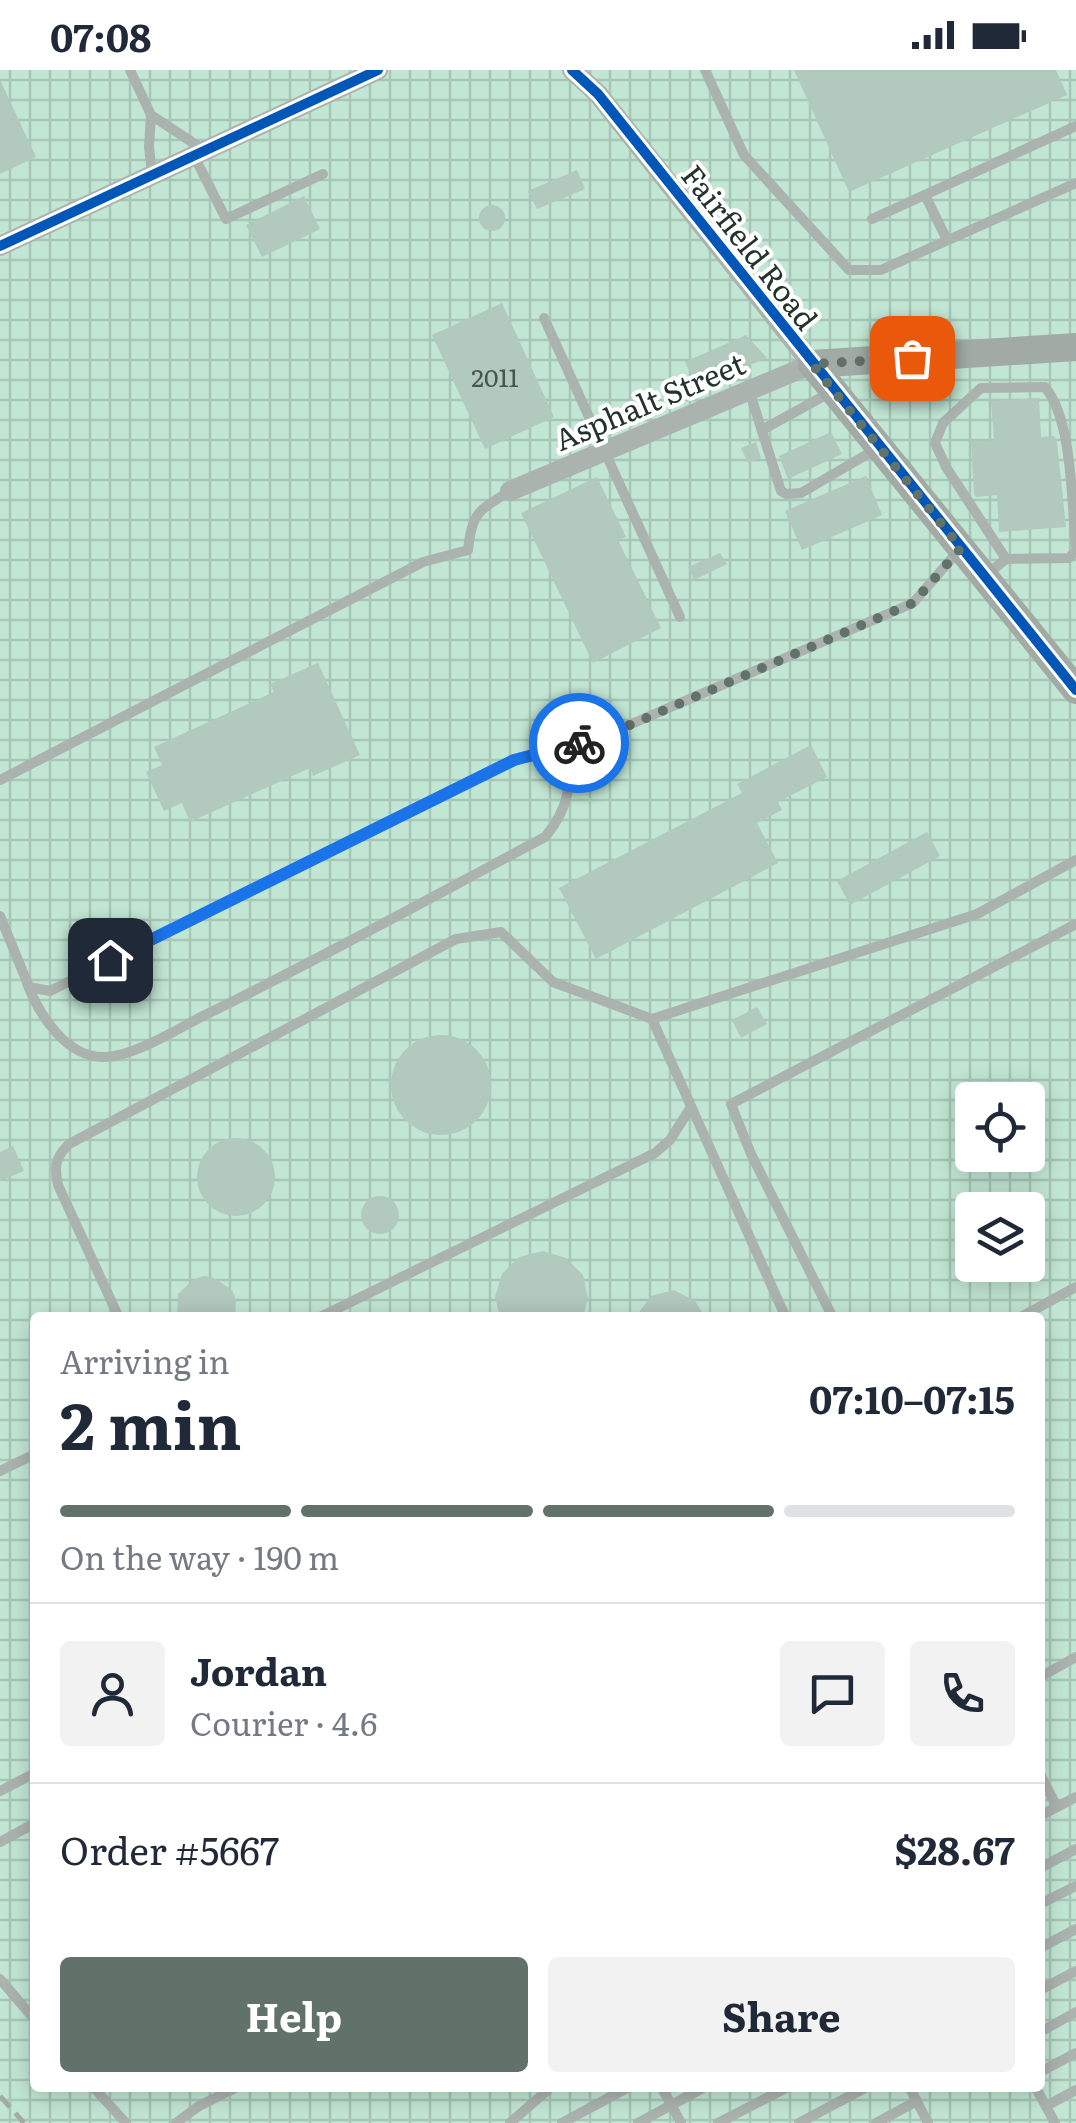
<!DOCTYPE html>
<meta charset="utf-8">
<style>
:root{--surface:#fff;--page:#f2f2f3;--text:#1f2937;--muted:#747a83;--line:#e0e1e3;--accent:#61726a}
body{margin:0;font-family:Literata,serif;background:var(--page);color:var(--text);height:100vh;display:flex;flex-direction:column;font-size:38px;white-space:nowrap}
*{box-sizing:border-box;margin:0}
p{font-size:32px;color:var(--muted)}
.icon{flex:none;width:55px;height:55px;fill:none;stroke:currentColor;stroke-width:2;stroke-linecap:round;stroke-linejoin:round}
.map{position:relative;flex:1;overflow:hidden}
.panel{position:absolute;left:30px;top:1242px;width:1015px;height:780px;display:flex;flex-direction:column;background:var(--surface);border-radius:10px;box-shadow:0 5px 25px #0003}
.panel>*{flex:none}
.controls{position:absolute;left:955px;top:1012px;display:grid;gap:20px}
.controls a{display:grid;place-items:center;width:90px;height:90px;border-radius:10px;background:var(--surface);box-shadow:0 5px 25px #0003;font-size:50px}
.pin{position:absolute;display:grid;place-items:center;width:85px;height:85px;color:#fff;margin:-42px;border-radius:20px;box-shadow:0 5px 15px #0006}
.courier{position:absolute;display:grid;place-items:center;width:100px;height:100px;margin:-50px;border:8px solid #1a73e8;border-radius:50%;background:#fff;color:#222;box-shadow:0 2px 12px #0007}
.head em{font-style:normal;font-weight:700}
.head div{display:flex;flex-direction:column-reverse}
.head{display:flex;align-items:center;justify-content:space-between;height:170px;padding:0 30px}
h1{font-size:65px;font-weight:700;line-height:75px}
.bar{display:grid;grid-template-columns:repeat(4,1fr);gap:15px 10px;align-content:center;height:120px;padding:0 30px}
.bar i{height:12px;border-radius:8px;background:var(--line)}
.bar .selected{background:var(--accent)}
.bar p{grid-column:span 4}
.line{display:flex;align-items:center;gap:25px;padding:0 30px;border-top:2px solid var(--line)}
.line div{flex:1}
.round{display:grid;place-items:center;flex:none;width:105px;height:105px;border-radius:10px;background:var(--page)}
.primary-button{display:flex;gap:20px;margin-top:auto;padding:20px 30px}
.primary-button a{flex:1;height:115px;border-radius:10px;background:var(--accent);color:#fff;font-size:40px;font-weight:700;line-height:115px;text-align:center}
.primary-button a+a{background:var(--page);color:var(--text)}
.status{display:flex;justify-content:space-between;align-items:center;height:70px;padding:0 50px;background:var(--surface);direction:ltr}
.status svg{height:28px;fill:currentColor}
.map>svg:first-child{display:block}
.industrial{fill:url(#industrial-grid);fill-rule:evenodd}
.building{fill:#b2c9be}
.lines{fill:none;stroke-linecap:round;stroke-linejoin:round}
.lane{stroke:#abb3af;stroke-width:10}
.street{stroke:#abb3af;stroke-width:20}
.secondary{stroke:#a1aaa5;stroke-width:28}
.rail{stroke:#a1aca6;stroke-width:5;stroke-dasharray:15 8;stroke-linecap:butt}
.cycleway-casing{stroke:#fff;stroke-width:16}
.cycleway{stroke:#0057b8;stroke-width:10}
.done{stroke:#61726a;stroke-width:10;stroke-dasharray:0 18}
.route{stroke:#1a73e8;stroke-width:12}
.labels{text-anchor:middle;dominant-baseline:central;stroke-width:8;stroke-linejoin:round;paint-order:stroke}
.number-label{font-size:25px;fill:#485850}
.street-label{font-size:30px;fill:#24332c;stroke:#fff}
</style>
<div class="status"><b>07:08</b><svg viewBox="0 0 49 12"><path d="M0 12V9h3v3zM5 12V6h3v6zM10 12V3h3v9zM15 12V0h3v12zM26 1h20v11H26zM47 4h2v5h-2z"/></svg></div>
<div class="map">
<svg width="1076" height="2053" viewBox="0 0 1076 2053">
<defs>
<pattern id="industrial-grid" width="8" height="8" patternUnits="userSpaceOnUse" patternTransform="scale(2.5)"><rect width="8" height="8" fill="#c2e6d4"/><path d="M0 4h8M4 0v8" fill="none" stroke="#a7c6b6"/></pattern>
</defs>
<rect width="100%" height="100%" fill="#d1e7dc"/>
<!-- industrial -->
<path class="industrial" d="M0,0H1076V2053H0ZM972,1030H1028V1085H972ZM972,1140H1028V1195H972ZM35,1248H1040V2018H35Z"/>
<!-- building -->
<g class="building">
<polygon points="794,0 1056,0 1067,25 849,122"/>
<polygon points="0,10 36,87 0,104"/>
<polygon points="577,100 585,119 537,139 528,121"/>
<polygon points="304,126 320,159 262,187 246,155"/>
<circle cx="492" cy="148" r="13"/>
<polygon points="502,233 554,347 485,379 432,265"/>
<polygon points="746,265 767,288 730,303 726,297 694,311 685,292"/>
<polygon points="1039,328 1041,367 1054,366 1057,372 1066,457 999,462 997,425 976,427 974,424 971,371 994,370 991,331"/>
<polygon points="831,362 842,384 788,409 779,386"/>
<polygon points="756,372 761,388 748,393 741,378"/>
<polygon points="866,406 882,445 802,480 785,441"/>
<polygon points="597,407 626,467 618,470 661,558 593,593 521,443"/>
<polygon points="720,483 727,494 694,510 688,497"/>
<polygon points="318,593 360,685 313,706 310,698 190,752 182,733 164,741 146,702 162,695 154,677 274,622 270,614"/>
<polygon points="811,675 827,707 778,732 782,740 757,753 778,793 596,889 559,818 742,723 737,714"/>
<polygon points="927,762 940,786 850,835 837,811"/>
<polygon points="757,937 767,954 741,968 732,950"/>
<circle cx="441" cy="1015" r="50"/>
<circle cx="236" cy="1107" r="39"/>
<polygon points="13,1076 24,1101 0,1111 0,1082"/>
<circle cx="380" cy="1145" r="19"/>
<polygon points="543,1181 566,1188 583,1205 588,1228 583,1248 500,1248 495,1227 502,1204 519,1187"/>
<polygon points="204,1206 214,1208 232,1220 236,1230 235,1248 177,1248 178,1224 194,1209"/>
<polygon points="674,1220 695,1231 706,1248 635,1248 651,1226"/>
</g>
<g class="lines">
<!-- lane -->
<g class="lane">
<polyline points="130,0 151,45 204,80"/>
<polyline points="705,0 744,85 849,200 881,200 1076,113"/>
<polyline points="151,45 149,77 152,104"/>
<polyline points="194,86 226,149 323,104"/>
<polyline points="925,125 947,170"/>
<polyline points="872,149 1076,56"/>
<polyline points="544,248 680,547"/>
<polyline points="749,320 781,421 786,424 801,423 878,378"/>
<polyline points="762,360 831,322"/>
<path d="M1006,489L946,397L935,373L943,353L981,318L1045,317C1073,351 1071,431 1076,476"/>
<polyline points="985,506 1006,489 1069,488 1076,481"/>
<path d="M0,710L423,492L468,480C472,442 478,441 510,421"/>
<polyline points="0,846 29,917 50,921 514,689 601,667 913,533 960,479"/>
<path d="M27,913C39,945 67,989 106,987C135,986 179,958 205,945C320,889 432,827 545,767C571,736 570,715 569,675"/>
<path d="M119,1248L58,1115C54,1096 55,1088 69,1074L456,869L501,862L553,912L652,949"/>
<polyline points="318,1248 655,1083 670,1070 691,1037"/>
<polyline points="786,1248 652,949 977,844 1076,790"/>
<polyline points="833,1248 751,1084 731,1034 1076,854"/>
<polyline points="1019,1248 1076,1217"/>
<polyline points="0,1401 35,1384"/>
<polyline points="1040,1607 1076,1587"/>
<polyline points="1040,1704 1057,1737"/>
<polyline points="0,1721 35,1703"/>
<polyline points="1040,1746 1076,1727"/>
<polyline points="0,1772 35,1753"/>
<polyline points="1040,1798 1076,1779"/>
<polyline points="1040,1834 1076,1816"/>
<polyline points="1040,1878 1076,1859"/>
<polyline points="0,1909 35,1950"/>
<polyline points="1040,1920 1076,1901"/>
<polyline points="1040,1962 1076,1942"/>
<polyline points="1040,2002 1076,1983"/>
<polyline points="94,2018 126,2053"/>
<polyline points="662,2018 681,2053"/>
<polyline points="910,2018 928,2053"/>
<polyline points="1036,2018 1055,2053"/>
<polyline points="1046,2036 1076,2020"/>
<polyline points="176,2053 199,2036 235,2018"/>
<polyline points="510,2053 550,2018"/>
<polyline points="562,2053 627,2018"/>
<polyline points="638,2053 703,2018"/>
<polyline points="718,2053 786,2018"/>
<polyline points="799,2053 865,2018"/>
<polyline points="876,2053 917,2031"/>
</g>
<!-- street -->
<g class="street">
<polyline points="0,176 378,0"/>
<polyline points="510,421 812,294 598,24 572,0"/>
</g>
<!-- secondary -->
<g class="secondary">
<polyline points="812,294 1076,620"/>
<polyline points="812,294 1076,277"/>
</g>
<!-- rail -->
<polyline class="rail" points="0,2026 24,2053"/>
<!-- cycleway casing -->
<g class="cycleway-casing">
<g id="cycleway">
<polyline points="572,0 598,24 1076,620"/>
<polyline points="0,176 378,0"/>
</g>
</g>
<!-- cycleway -->
<use href="#cycleway" class="cycleway"/>
</g>
<g class="lines">
<!-- done -->
<polyline class="done" points="579,673 602,667 913,533 961,478 812,294 912,288"/>
<!-- route -->
<polyline class="route" points="110,890 514,690 579,673"/>
</g>
<g class="labels">
<!-- number labels -->
<g class="number-label">
<text x="495" y="306">2011</text>
</g>
<!-- street labels -->
<g class="street-label">
<text transform="translate(751 176) rotate(52)">Fairfield Road</text>
<text transform="translate(649 330) rotate(-23)">Asphalt Street</text>
</g>
</g>
</svg>
<div class="controls">
<a><svg class="icon" aria-label="locate" viewBox="0 0 24 24"><circle cx="12" cy="12" r="6"/><path d="M12 2v4M12 18v4M2 12h4M18 12h4"/></svg></a>
<a><svg class="icon" aria-label="layers" viewBox="0 0 24 24"><path d="M12 4l9 5-9 5-9-5zM3 14l9 5 9-5"/></svg></a>
</div>
<div class="pin" style="left:912px;top:288px;background:#ea580c"><svg class="icon" aria-label="bag" viewBox="0 0 24 24"><path d="M5 8h14l-1 12H6zM9 8a3 3 0 0 1 6 0"/></svg></div>
<div class="pin" style="left:110px;top:890px;background:#1f2937"><svg class="icon" aria-label="home" viewBox="0 0 24 24"><path d="M3 11l9-7 9 7M6 9v11h12V9"/></svg></div>
<div class="courier" style="left:579px;top:673px"><svg class="icon" aria-label="bike" viewBox="0 0 24 24"><circle cx="6" cy="16" r="4"/><circle cx="18" cy="16" r="4"/><path d="M6 16l4-8h5l3 8M10 8l3 8H6M13 5h3"/></svg></div>
<section class="panel">
<div class="head"><div><h1>2 min</h1><p>Arriving in</p></div><em>07:10–07:15</em></div>
<div class="bar"><i class="selected"></i><i class="selected"></i><i class="selected"></i><i></i><p>On the way · 190 m</p></div>
<div class="line" style="height:180px"><a class="round"><svg class="icon" aria-label="person" viewBox="0 0 24 24"><circle cx="12" cy="8" r="4"/><path d="M4 21q1-7 8-7t8 7"/></svg></a><div><b>Jordan</b><p>Courier · 4.6</p></div><a class="round"><svg class="icon" aria-label="chat" viewBox="0 0 24 24"><path d="M4 5h16v11H9l-5 4z"/></svg></a><a class="round"><svg class="icon" aria-label="phone" viewBox="0 0 24 24"><path d="M5 4h4l2 5-3 2q2 4 5 5l2-3 5 2v4C11 20 4 13 5 4z"/></svg></a></div>
<div class="line" style="height:130px"><div>Order #5667</div><b>$28.67</b></div>
<div class="primary-button"><a>Help</a><a>Share</a></div>
</section>
</div>
